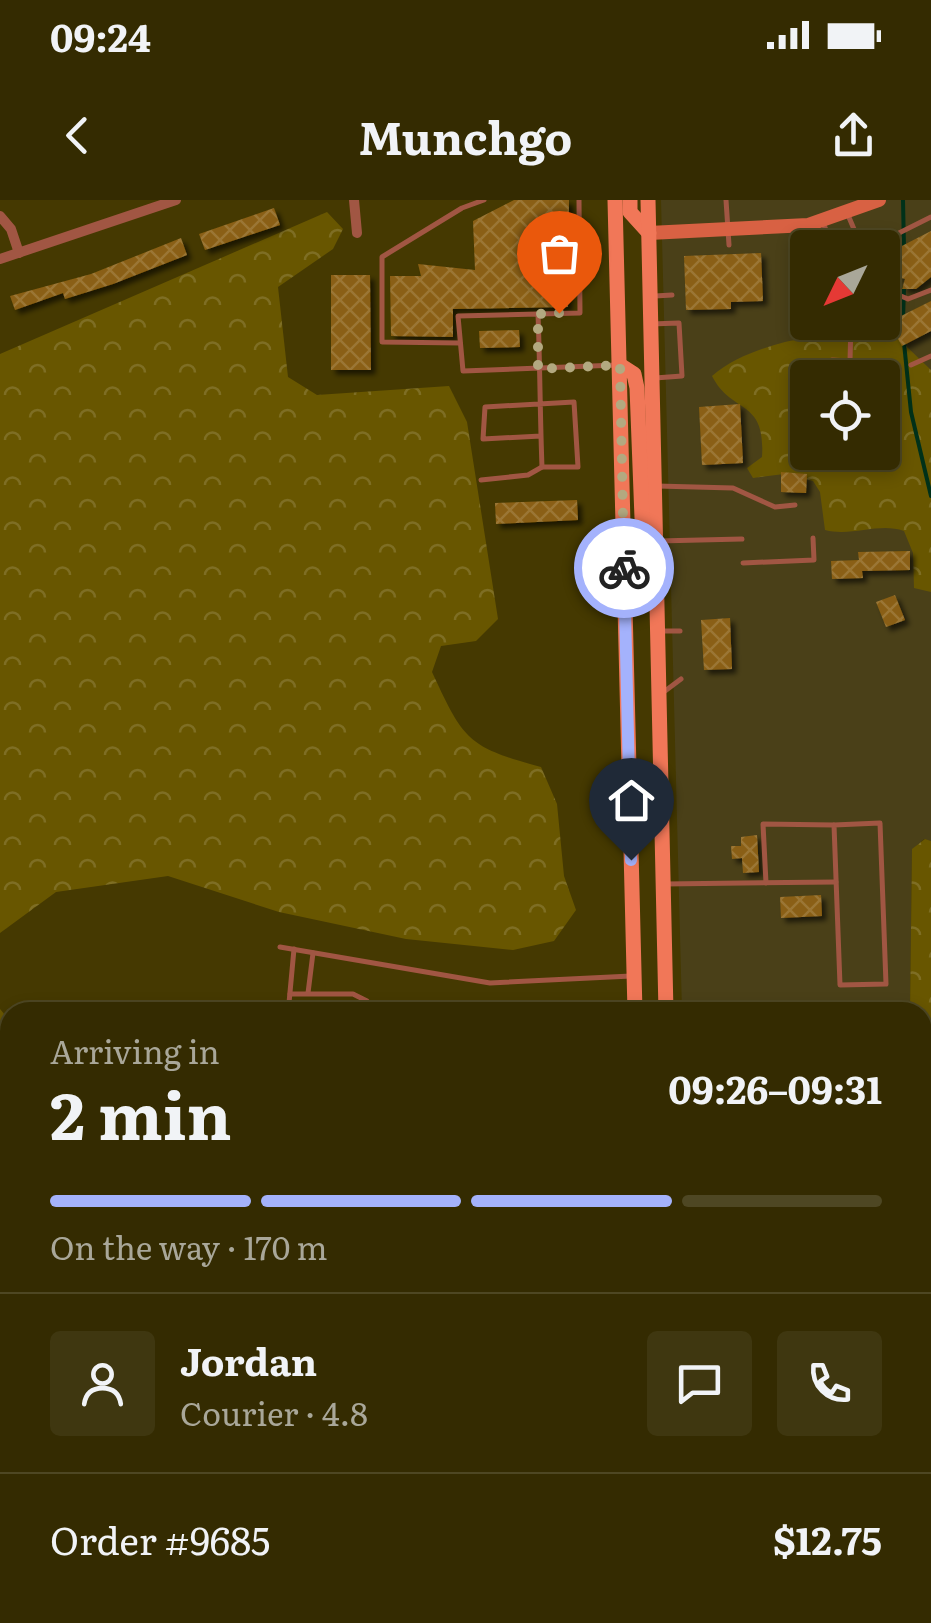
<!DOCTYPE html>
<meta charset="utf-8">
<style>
:root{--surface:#342b01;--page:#3f3710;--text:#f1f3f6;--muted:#a9a799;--line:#4e4723;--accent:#a4b2fc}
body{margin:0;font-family:Literata,serif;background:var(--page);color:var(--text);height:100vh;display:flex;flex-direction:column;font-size:38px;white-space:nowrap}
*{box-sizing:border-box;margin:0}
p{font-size:32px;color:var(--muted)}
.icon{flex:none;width:55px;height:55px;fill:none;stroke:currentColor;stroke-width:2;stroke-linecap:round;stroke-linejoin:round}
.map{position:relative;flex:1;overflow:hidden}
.side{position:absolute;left:0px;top:802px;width:932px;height:622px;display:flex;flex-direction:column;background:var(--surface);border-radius:30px 30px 0 0;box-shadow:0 5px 15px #0003,0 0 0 2px var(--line)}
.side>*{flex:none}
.needle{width:65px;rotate:227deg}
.buttons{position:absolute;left:790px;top:30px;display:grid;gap:20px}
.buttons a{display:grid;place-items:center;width:110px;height:110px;border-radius:10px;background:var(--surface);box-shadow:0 5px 15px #0003,0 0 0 2px var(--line);font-size:50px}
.pin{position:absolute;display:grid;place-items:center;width:85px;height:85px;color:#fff;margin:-102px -42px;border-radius:50% 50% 50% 0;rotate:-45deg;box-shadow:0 0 10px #0007}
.pin .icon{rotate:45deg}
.courier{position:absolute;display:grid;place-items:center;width:100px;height:100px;margin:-50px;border:8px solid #a4b2fc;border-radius:50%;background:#fff;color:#222;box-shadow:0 2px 12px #0007}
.headline em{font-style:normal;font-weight:700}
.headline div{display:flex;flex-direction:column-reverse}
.headline{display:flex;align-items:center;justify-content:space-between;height:170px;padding:0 50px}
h1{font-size:65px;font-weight:700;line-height:75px}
.bar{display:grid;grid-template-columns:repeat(4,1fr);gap:15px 10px;align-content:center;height:120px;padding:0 50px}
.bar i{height:12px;border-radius:8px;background:var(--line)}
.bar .current{background:var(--accent)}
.bar p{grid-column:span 4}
.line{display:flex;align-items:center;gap:25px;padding:0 50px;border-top:2px solid var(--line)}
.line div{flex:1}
.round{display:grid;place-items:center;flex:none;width:105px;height:105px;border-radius:10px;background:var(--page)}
.status{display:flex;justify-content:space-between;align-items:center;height:70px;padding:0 50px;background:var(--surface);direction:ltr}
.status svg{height:28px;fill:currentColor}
header{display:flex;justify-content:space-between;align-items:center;height:130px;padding:0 50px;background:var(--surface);font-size:45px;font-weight:700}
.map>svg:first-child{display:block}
.built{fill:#4a4018;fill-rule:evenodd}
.forest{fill:url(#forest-crowns);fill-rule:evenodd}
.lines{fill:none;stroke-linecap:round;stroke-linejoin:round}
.stream{stroke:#003119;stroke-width:4}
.building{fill:url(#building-cross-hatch);filter:url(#shadow)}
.lane{stroke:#a15643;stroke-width:5}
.street{stroke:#a15643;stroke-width:10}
.secondary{stroke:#d86143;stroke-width:14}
.primary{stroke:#f17758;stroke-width:15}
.done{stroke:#b3a980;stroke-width:10;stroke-dasharray:0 18}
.route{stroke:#a4b2fc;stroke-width:12}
</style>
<div class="status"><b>09:24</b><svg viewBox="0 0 49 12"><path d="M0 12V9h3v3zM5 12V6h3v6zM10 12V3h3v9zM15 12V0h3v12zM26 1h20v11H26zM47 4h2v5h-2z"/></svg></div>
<header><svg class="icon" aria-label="back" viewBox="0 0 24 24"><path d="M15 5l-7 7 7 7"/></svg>Munchgo<svg class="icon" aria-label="share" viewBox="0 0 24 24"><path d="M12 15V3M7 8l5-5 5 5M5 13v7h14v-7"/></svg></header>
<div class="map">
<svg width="931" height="1423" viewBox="0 0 931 1423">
<defs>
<pattern id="forest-crowns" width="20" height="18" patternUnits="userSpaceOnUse" patternTransform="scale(2.5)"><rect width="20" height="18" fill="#685600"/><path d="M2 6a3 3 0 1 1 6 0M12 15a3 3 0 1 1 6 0" fill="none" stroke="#7e6e24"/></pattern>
<pattern id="building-cross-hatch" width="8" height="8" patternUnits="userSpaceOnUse" patternTransform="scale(2.5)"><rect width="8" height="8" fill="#8a5f13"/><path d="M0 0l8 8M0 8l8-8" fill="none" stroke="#9b7634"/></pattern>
<filter id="shadow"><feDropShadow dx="4.5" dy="4.5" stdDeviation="2.5" flood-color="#0009"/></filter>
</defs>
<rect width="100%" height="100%" fill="#453901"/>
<!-- built -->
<g class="built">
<path d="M661,0H931V641L924,639L912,650L910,812H682ZM808,48H882V122H808ZM808,178H882V252H808Z"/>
<polygon points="922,1048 931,1048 931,1423 697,1423 697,1415 922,1415"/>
</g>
<!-- forest -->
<g class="forest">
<path d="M327,12L343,29L333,49L278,87L288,177L317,195L449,186L467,222L498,419L476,441L441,446L432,472C464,541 468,547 541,567L557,604L564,676L576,710L554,741L513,750L406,739L279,712L168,676L56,692L0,733V154Z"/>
<path d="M854,122L882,123L931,170V392L914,388L913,353L904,331C879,322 852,337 825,330L820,292L813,281L784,274L753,278L747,268L762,257C766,198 732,215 712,176C733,158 759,149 785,142C810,136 834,141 854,122ZM808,178H882V252H808Z"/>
<polygon points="925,639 931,641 931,1048 923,1048 922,812 910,812 912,649"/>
<polygon points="0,809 10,821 10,1173 0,1155"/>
<polygon points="236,1415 460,1415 465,1423 242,1423"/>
</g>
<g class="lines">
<!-- stream -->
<g class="stream">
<polyline points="903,0 904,49"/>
<polyline points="903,119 904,88"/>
<polyline points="904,143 911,212 931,296"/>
</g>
</g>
<!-- building -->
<g class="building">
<polygon points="514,0 569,0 568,107 453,109 453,137 391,136 390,76 421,76 418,64 475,70 473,21"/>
<polygon points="274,8 280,25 205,50 199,34"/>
<polygon points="931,31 931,77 916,89 902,89 905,79 898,77 901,68 892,51"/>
<polygon points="181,38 187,55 113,84 65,99 63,93 15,110 10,96 91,74"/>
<polygon points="761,53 763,101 731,102 731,109 686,110 684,56"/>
<polygon points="331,75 370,75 371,170 331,170"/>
<polygon points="931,101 931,131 902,146 889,122"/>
<polygon points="519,130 520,147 480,148 479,131"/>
<polygon points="740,204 743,263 702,265 699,207"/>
<polygon points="781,272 807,274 806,293 781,292"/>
<polygon points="577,300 578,320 496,324 495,303"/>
<polygon points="910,351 910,370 862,371 863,378 832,379 831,361 859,360 858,352"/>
<polygon points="895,395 905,420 886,427 876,402"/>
<polygon points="730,418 732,469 704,470 701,420"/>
<polygon points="757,635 759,672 743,673 742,658 732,659 731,646 741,646 741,637"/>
<polygon points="821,695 822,716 781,718 780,697"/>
</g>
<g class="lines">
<!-- lane -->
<g class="lane">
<polyline points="726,0 729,45"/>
<polyline points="848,15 862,48"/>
<polyline points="823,23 834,48"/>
<polyline points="869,48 931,17"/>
<polyline points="882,88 908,99 931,90"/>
<polyline points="655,96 672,95"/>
<polyline points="538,114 580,113 579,0"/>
<polyline points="651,124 679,123 682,176 655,178"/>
<polyline points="460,143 382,142 382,57 462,8 484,0"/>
<polyline points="832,160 850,161 851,122"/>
<polyline points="911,165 931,156"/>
<path d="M541,236L483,239L485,207L574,202L578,267H542C540,216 540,165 538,114L458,116L463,171L617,165"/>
<polyline points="481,280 528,275 542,267"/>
<polyline points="657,286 733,288 775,307 795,305"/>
<polyline points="658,341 742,339"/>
<polyline points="743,363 814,360 813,338"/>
<polyline points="663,431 680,431"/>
<polyline points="665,491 681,479"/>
<polygon points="880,623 886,784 840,785 834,625"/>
<polyline points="766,683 763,624 834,625"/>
<polyline points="664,684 836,682"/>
<polyline points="280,747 490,783 631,776"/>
<polyline points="308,793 313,753"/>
<polyline points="290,794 353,794 367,801 368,812"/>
<polyline points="293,812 289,803 294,749"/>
<polyline points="767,812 890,812"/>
<polyline points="922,1276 931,1276"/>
<polyline points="71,1415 77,1423"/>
<polyline points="831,1423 832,1415"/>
</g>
<!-- street -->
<g class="street">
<polyline points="354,0 357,33"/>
<polyline points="0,16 11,29 19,53"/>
<polyline points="0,59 176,0"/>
<polyline points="0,1330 10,1312"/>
</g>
<!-- secondary -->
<polyline class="secondary" points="649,33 808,25 879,0"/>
<!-- primary -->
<g class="primary">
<polyline points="615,0 635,812"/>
<polyline points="630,0 630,12 649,33"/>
<polyline points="648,0 666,812"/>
<polyline points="620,165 634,174 637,188 642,318 655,341"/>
<polyline points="686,1415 686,1423"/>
<polyline points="646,1423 647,1415"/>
</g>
</g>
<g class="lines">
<!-- done -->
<polyline class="done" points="559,113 538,114 538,169 620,165 624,368"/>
<!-- route -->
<polyline class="route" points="624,368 631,660"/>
</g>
</svg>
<div class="buttons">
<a><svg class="needle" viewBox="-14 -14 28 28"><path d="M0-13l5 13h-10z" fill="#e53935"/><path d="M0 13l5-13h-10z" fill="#a9a799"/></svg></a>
<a><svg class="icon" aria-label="locate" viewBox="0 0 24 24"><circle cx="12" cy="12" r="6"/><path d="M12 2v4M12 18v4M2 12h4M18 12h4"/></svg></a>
</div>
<div class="pin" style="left:559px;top:113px;background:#ea580c"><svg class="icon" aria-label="bag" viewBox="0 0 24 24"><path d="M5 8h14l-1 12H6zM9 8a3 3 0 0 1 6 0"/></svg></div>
<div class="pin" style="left:631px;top:660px;background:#1f2937"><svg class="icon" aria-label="home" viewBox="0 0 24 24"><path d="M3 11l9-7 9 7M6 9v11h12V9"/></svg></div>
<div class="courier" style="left:624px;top:368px"><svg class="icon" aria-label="bike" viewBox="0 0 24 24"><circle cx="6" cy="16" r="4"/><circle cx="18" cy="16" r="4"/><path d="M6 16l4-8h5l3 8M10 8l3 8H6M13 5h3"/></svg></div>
<section class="side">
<div class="headline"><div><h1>2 min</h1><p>Arriving in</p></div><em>09:26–09:31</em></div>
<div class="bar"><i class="current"></i><i class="current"></i><i class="current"></i><i></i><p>On the way · 170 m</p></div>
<div class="line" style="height:180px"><a class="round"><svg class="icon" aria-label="person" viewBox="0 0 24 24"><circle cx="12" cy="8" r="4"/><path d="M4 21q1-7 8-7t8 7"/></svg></a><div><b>Jordan</b><p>Courier · 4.8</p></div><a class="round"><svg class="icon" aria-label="chat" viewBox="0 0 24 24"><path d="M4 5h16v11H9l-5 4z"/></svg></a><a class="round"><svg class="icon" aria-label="phone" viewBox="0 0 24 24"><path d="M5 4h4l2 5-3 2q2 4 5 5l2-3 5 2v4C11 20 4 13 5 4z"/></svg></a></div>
<div class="line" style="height:130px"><div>Order #9685</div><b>$12.75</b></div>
</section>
</div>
